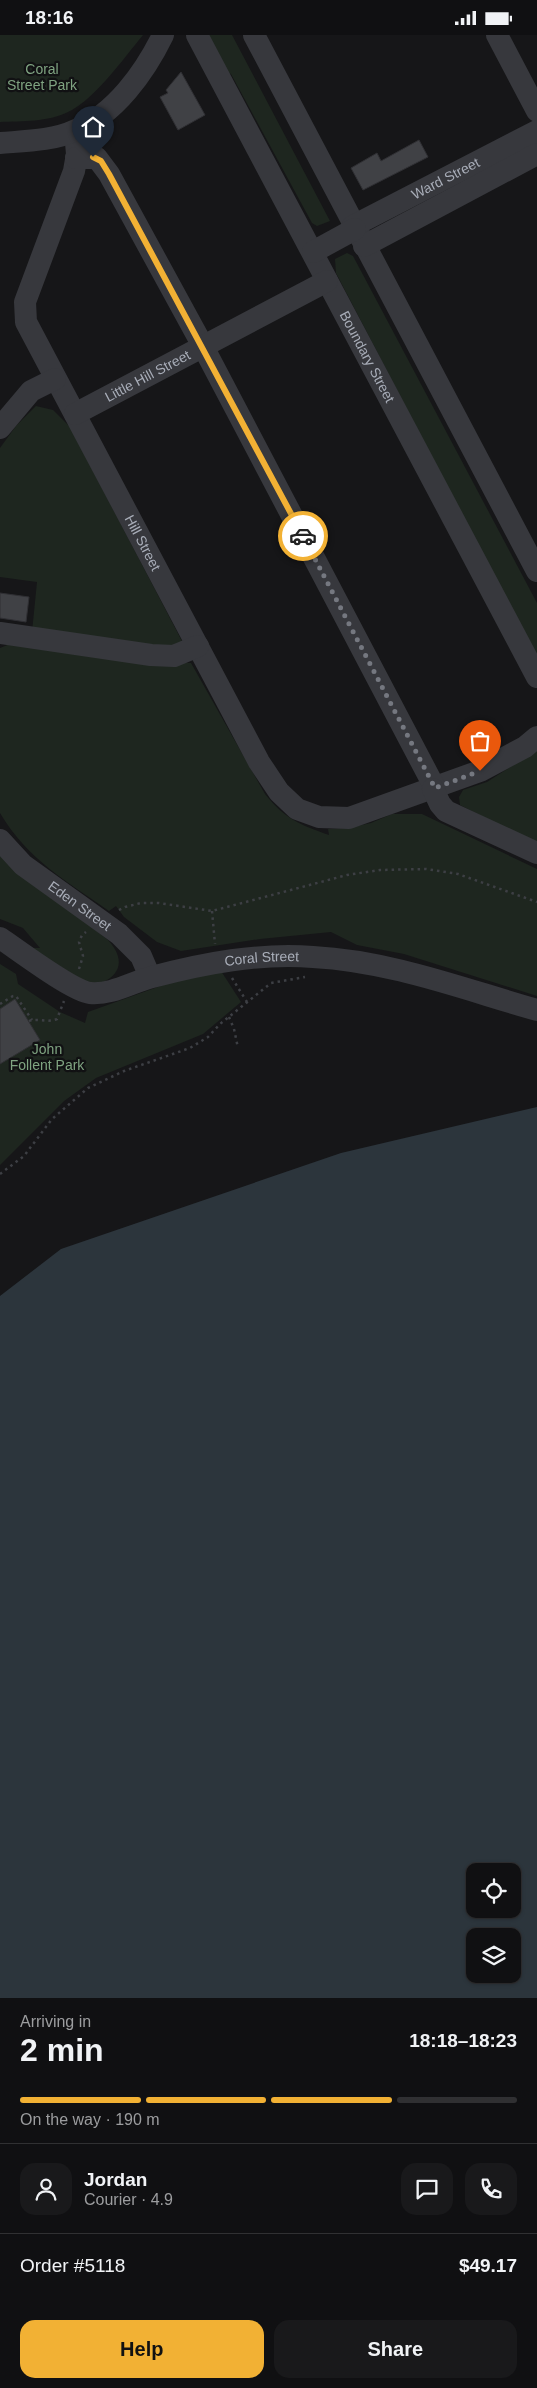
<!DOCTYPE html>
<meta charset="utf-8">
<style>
:root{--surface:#101012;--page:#19191b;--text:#f1f3f6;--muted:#9c9d9f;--line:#303032;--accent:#f2b134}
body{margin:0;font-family:Arial,sans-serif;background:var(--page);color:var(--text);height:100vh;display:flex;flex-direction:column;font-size:19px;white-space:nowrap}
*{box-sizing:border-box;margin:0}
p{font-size:16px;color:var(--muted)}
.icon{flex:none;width:28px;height:28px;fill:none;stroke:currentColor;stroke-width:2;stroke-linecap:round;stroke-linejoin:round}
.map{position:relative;height:1963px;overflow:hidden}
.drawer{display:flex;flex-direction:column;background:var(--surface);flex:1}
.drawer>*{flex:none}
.controls{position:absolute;left:466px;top:1828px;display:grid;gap:10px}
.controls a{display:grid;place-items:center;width:55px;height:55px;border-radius:10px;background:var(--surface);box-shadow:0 1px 4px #0004,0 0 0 1px var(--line);font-size:25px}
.pin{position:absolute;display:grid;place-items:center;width:42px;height:42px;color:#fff;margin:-51px -21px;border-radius:50% 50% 50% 0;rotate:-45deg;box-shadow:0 0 5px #0007}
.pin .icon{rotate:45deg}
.courier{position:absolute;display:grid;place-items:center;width:50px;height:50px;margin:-25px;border:4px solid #f2b134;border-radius:50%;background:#fff;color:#222;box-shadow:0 1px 6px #0007}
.summary em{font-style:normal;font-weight:700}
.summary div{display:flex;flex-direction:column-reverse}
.summary{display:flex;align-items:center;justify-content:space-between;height:85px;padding:0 20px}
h1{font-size:32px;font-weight:700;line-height:38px}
.bar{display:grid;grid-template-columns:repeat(4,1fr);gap:8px 5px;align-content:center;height:60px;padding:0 20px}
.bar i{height:6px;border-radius:4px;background:var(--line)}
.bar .on{background:var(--accent)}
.bar p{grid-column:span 4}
.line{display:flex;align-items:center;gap:12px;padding:0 20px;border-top:1px solid var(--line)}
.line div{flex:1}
.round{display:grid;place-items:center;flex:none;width:52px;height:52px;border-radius:15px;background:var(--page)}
.action{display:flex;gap:10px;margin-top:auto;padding:10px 20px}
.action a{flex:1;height:58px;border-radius:15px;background:var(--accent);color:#111;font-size:20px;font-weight:700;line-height:58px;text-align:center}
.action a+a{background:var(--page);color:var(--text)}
.status{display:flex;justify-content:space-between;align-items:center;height:35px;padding:0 25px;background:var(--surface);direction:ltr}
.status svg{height:14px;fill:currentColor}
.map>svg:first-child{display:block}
.green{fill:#1e261f}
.water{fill:#2c353c;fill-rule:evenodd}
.building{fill:#404145;stroke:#303034}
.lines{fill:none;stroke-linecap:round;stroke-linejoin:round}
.path{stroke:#3d3f44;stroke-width:2.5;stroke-dasharray:2.5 4;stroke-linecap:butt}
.minor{stroke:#37383d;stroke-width:22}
.done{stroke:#757880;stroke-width:5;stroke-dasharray:0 9}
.route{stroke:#f2b134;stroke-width:6}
.labels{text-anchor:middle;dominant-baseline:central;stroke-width:4.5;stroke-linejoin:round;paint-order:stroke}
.park-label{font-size:14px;fill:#7fa381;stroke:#111113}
.street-label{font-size:14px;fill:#a8adb8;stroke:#111113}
</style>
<div class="status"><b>18:16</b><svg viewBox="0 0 49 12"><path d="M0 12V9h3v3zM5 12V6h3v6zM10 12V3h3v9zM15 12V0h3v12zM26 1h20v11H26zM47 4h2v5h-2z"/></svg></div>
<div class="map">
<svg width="537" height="1963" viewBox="0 0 537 1963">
<rect width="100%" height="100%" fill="#161618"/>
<!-- green -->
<g class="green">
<path d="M0,0H143C124,23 94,65 68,77C48,87 22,86 0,87Z"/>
<polygon points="205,0 232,0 330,186 317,191 312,188 231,39 224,35"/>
<polygon points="347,218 353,221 537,568 537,623 336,238 335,224"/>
<polygon points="36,371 53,375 70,392 184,610 173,616 32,597 37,547 0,542 0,413 16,391"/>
<path d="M10,609L93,622L191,628L265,759C284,783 300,790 329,800L328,794L348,793L371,788L392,779H422L537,834V961L404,919L357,910L331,897L260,904L181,916L157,907L124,882L116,871L109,876C65,845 28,825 0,778V613Z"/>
<polygon points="537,715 537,809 460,770 459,762 463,755 487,747"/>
<path d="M0,819L108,905C128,927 119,944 92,951L30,913H40L23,893L0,884Z"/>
<polygon points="0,929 16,939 18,949 60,977 85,988 88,977 166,949 221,936 241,967 203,999 96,1043 64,1066 0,1130"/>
</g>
<!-- water -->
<path class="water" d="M537,1072V1963H0V1261L61,1214L341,1118ZM475,1836H512V1874H475ZM475,1901H512V1939H475Z"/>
<!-- building -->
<g class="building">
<polygon points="181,37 205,80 178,95 160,62 168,58 166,55"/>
<polygon points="419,105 428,122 363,155 351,133 377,118 381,126"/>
<polygon points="0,558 29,562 26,587 0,583"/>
<polygon points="15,964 40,1005 0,1029 0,974"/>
</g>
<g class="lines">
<!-- path -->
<g class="path">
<polyline points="119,875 125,872 141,868 159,868 212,876 347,840 380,835 426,834 458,839 537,867"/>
<polyline points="212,876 215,909"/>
<polyline points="79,934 83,921 79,907 82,900 86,897"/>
<polyline points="232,943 247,967"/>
<polyline points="0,969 13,961 16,961 32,985"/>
<polyline points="229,982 234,994 238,1013"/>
<path d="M29,986C38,983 47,988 57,984L64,966"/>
<polyline points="0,1139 24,1121 52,1084 88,1053 124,1036 190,1013 208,1002 220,989 271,948 305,942"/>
</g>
<!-- minor -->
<g class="minor">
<path id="s1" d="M197,0L537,642"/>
<polyline points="254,0 537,536"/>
<polyline points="497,0 537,76"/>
<path id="s2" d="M75,96L77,119L74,136L25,267L26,287L259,727L279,757L297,774L319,782L349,783L480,736L525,712L537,702"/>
<path d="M0,108C25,106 53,106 76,95C115,79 145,37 163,0"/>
<polyline points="76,123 97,123 109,139 198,302 435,753"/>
<path id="s3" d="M353,191L537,96"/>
<polyline points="364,211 537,119"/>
<polyline points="313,217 355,194"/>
<path id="s4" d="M75,379L327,246"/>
<polyline points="0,393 31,356 55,344"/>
<polyline points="0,598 151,620 174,621 198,611"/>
<polyline points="433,754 440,769 446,776 537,818"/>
<path id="s5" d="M0,805L23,830L119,899L141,921L150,942"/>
<path id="s6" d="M0,903C18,915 72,956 90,958C112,960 132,947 152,942C205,928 258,918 313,922C390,926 463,954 537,975"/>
</g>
</g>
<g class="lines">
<!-- done -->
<polyline class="done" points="303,501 435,753 480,736"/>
<!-- route -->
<polyline class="route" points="93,122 101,126 109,139 303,501"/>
</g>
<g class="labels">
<!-- park labels -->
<g class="park-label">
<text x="42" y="34">Coral<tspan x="42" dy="16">Street Park</tspan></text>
<text x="47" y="1014">John<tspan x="47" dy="16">Follent Park</tspan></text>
</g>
<!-- street labels -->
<g class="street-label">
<text stroke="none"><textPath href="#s3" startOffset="104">Ward Street</textPath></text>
<text stroke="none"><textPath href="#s1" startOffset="364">Boundary Street</textPath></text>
<text stroke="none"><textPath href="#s4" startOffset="82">Little Hill Street</textPath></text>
<text stroke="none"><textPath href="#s2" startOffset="450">Hill Street</textPath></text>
<text stroke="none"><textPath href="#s5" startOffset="104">Eden Street</textPath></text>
<text stroke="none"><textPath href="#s6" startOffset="282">Coral Street</textPath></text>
</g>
</g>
</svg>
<div class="controls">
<a><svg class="icon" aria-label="locate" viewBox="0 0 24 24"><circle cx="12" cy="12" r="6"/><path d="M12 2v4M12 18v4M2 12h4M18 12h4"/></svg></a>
<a><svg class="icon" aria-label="layers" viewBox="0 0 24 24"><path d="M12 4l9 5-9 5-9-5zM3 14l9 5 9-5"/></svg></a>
</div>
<div class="pin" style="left:480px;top:736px;background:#ea580c"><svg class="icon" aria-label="bag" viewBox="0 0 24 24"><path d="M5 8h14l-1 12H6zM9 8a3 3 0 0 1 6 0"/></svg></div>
<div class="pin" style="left:93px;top:122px;background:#1f2937"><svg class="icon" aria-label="home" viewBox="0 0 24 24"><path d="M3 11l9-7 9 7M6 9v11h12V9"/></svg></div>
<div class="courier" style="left:303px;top:501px"><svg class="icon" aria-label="car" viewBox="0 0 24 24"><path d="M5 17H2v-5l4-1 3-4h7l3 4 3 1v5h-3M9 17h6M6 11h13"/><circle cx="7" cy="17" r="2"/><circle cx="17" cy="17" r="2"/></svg></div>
</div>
<section class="drawer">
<div class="summary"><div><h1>2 min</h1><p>Arriving in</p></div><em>18:18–18:23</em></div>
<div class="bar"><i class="on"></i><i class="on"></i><i class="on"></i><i></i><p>On the way · 190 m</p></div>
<div class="line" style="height:90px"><a class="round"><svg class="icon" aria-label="person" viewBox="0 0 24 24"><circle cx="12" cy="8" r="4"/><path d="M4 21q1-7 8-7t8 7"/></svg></a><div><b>Jordan</b><p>Courier · 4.9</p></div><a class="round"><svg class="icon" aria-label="chat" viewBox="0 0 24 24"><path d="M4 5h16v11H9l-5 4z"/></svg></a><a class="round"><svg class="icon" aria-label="phone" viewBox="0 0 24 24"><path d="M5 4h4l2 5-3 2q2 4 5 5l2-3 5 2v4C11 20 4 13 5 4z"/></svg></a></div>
<div class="line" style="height:65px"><div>Order #5118</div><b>$49.17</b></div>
<div class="action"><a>Help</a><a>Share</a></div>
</section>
